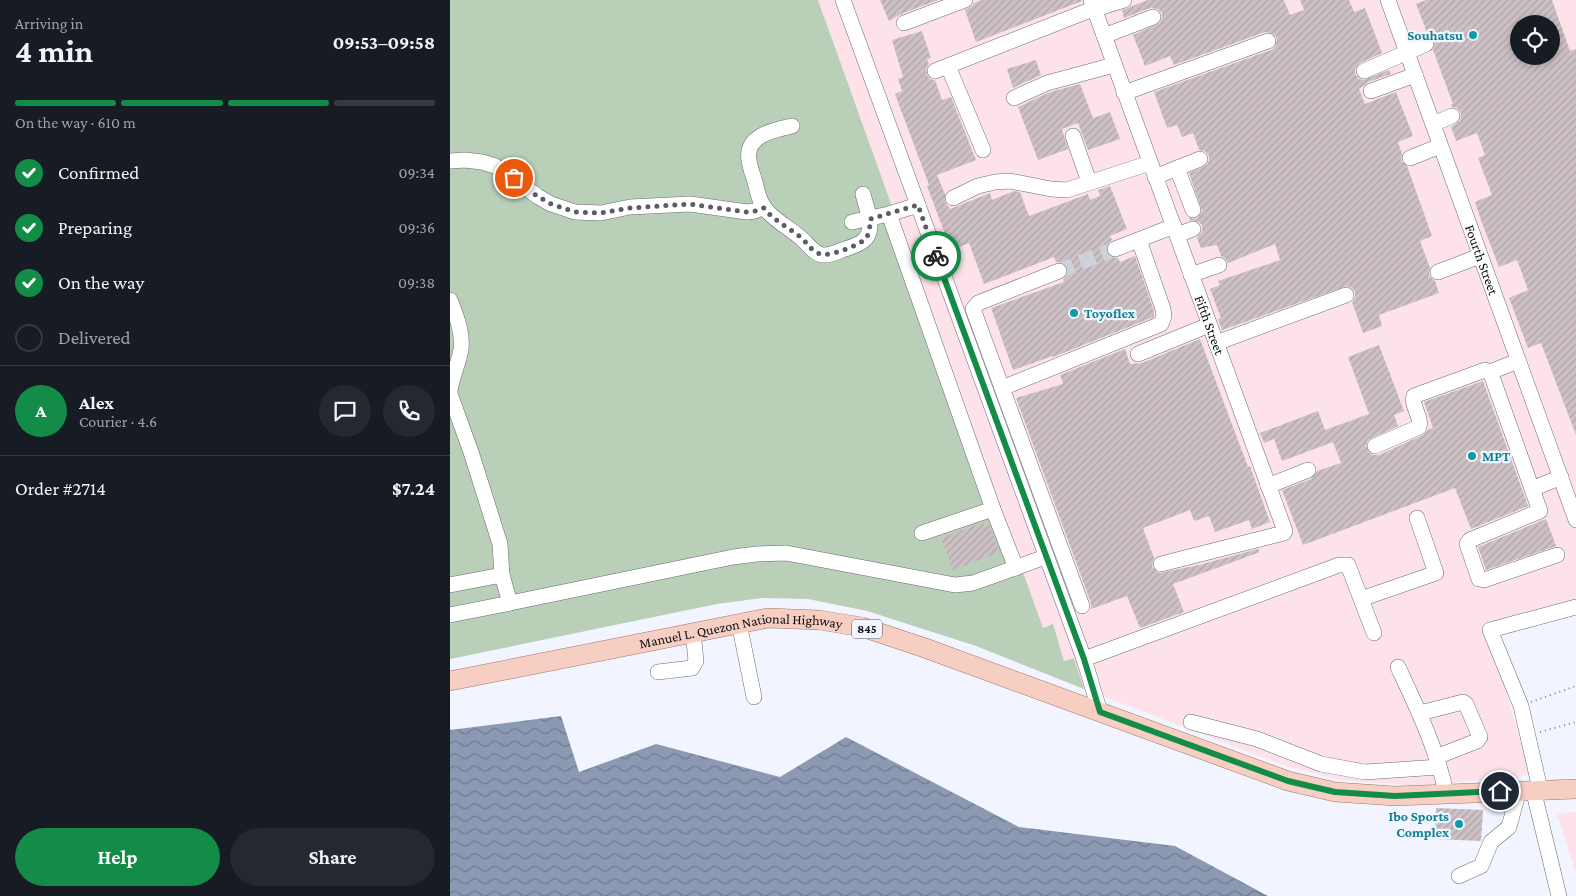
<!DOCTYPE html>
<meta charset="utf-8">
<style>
:root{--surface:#171b24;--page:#242831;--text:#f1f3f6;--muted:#9ea1a6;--line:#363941;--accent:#128c47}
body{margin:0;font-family:"Crimson Pro",serif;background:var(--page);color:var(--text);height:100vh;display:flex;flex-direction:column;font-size:19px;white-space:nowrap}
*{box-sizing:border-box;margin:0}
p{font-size:16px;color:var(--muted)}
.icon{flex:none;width:28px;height:28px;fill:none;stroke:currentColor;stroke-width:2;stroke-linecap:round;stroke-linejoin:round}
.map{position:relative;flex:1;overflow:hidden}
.side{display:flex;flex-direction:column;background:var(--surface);width:450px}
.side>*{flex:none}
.controls{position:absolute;left:1060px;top:15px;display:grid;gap:10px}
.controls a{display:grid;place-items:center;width:50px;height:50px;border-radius:50%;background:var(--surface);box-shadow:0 2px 8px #0003;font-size:25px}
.pin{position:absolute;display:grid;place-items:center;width:42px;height:42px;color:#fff;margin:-21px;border:2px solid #fff;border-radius:50%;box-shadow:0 1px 5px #0007}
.courier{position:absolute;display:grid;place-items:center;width:50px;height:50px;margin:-25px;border:4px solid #128c47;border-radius:50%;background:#fff;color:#222;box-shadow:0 1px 6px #0007}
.head em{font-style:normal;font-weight:700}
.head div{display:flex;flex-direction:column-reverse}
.head{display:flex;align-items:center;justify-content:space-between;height:85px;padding:0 15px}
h1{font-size:32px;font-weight:700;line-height:38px}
.bar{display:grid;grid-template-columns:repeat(4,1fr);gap:8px 5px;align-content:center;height:60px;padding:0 15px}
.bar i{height:6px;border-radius:4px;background:var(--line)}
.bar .current{background:var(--accent)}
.bar p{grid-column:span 4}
.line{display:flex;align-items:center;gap:12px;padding:0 15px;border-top:1px solid var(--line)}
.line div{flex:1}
.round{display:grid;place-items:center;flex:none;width:52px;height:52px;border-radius:26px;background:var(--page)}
ol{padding:0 15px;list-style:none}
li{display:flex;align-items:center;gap:15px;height:55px}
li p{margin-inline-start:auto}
li .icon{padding:5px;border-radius:50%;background:var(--accent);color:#fff;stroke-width:4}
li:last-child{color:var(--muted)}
li i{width:28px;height:28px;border:2px solid var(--line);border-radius:50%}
.primary-button{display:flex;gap:10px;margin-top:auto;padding:10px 15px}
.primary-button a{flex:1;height:58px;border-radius:30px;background:var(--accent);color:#fff;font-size:20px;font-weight:700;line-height:58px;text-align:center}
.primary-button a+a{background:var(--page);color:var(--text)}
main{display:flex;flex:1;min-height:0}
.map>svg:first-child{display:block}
.industrial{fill:#fde3e9;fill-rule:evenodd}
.grass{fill:#b9cfb8}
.water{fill:url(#water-waves)}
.building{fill:url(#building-hatch);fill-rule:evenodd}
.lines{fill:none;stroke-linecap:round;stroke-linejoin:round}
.minor-tunnel{stroke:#cfd1db;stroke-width:15;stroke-dasharray:15 8;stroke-linecap:butt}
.minor-casing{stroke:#696b75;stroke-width:16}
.major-casing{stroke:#a07569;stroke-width:20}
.path{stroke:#83858d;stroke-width:2;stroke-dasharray:1 4;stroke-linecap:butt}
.minor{stroke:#fff;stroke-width:15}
.major{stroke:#f7cec2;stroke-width:19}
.done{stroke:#5c5d64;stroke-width:5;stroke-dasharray:0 9}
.route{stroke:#128c47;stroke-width:6}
.culture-dot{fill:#0f9aa8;stroke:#f2f4ff;stroke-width:2}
.labels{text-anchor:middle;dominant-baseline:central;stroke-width:4.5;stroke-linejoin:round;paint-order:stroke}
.shield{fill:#f2f4ff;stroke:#505258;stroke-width:1}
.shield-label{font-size:12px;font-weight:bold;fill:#0b0c10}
.culture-label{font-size:14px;font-weight:bold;fill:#0d838f;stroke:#f2f4ff;text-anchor:end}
.street-label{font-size:14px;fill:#0b0c10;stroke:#f2f4ff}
</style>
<main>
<section class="side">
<div class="head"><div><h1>4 min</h1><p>Arriving in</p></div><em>09:53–09:58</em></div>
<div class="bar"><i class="current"></i><i class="current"></i><i class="current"></i><i></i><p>On the way · 610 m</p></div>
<ol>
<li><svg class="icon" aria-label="check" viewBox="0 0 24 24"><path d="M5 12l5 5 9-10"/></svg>Confirmed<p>09:34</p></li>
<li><svg class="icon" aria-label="check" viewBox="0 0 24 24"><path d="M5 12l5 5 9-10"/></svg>Preparing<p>09:36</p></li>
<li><svg class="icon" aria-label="check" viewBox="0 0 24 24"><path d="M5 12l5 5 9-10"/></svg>On the way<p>09:38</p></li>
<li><i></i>Delivered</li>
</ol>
<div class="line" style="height:90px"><b class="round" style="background:var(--accent);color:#fff">A</b><div><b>Alex</b><p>Courier · 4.6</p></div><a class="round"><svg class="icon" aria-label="chat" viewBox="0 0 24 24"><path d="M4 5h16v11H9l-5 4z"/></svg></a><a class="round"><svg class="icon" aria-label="phone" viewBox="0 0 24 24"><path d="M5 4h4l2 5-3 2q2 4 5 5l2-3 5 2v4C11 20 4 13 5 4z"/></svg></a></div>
<div class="line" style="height:65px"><div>Order #2714</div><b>$7.24</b></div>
<div class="primary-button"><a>Help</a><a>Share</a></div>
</section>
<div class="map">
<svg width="1126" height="896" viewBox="0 0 1126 896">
<defs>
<pattern id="water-waves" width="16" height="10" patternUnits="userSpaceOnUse" patternTransform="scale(1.25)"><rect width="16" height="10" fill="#8c99b3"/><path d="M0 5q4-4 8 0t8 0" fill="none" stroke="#717b90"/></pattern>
<pattern id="building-hatch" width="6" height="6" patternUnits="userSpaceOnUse" patternTransform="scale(1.25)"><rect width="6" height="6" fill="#cdc1c5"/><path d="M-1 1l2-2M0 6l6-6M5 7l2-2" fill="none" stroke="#afa5a8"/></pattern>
</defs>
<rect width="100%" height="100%" fill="#f2f4ff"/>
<!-- industrial -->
<g class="industrial">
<path d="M368,0H1126V599L1038,628L1080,775L972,786L890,780L836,766L634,689L624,658L614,661L603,624L593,628ZM1069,24H1101V56H1069Z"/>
<polygon points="1126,812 1126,873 1107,814"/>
</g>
<!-- grass -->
<polygon class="grass" points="0,0 368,0 593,628 603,624 614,661 624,658 634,689 526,646 417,611 358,599 312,598 267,604 0,659"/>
<!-- water -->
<polygon class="water" points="111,716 129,772 206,744 330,777 396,737 569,827 725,846 818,896 0,896 0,730"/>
<!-- building -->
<g class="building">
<polygon points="430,0 488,0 451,14 439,21"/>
<polygon points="532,0 632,0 632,1 526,42 515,10 522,6 524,3"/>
<polygon points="698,0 834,0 840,15 854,10 850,0 899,0 904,12 915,8 932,53 910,63 905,69 905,74 909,79 913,80 939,70 941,74 918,82 909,89 915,104 946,92 963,136 948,142 952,154 951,161 957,166 982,236 970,241 980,268 979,275 985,281 989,293 929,315 932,326 913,333 902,302 905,297 905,292 902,288 897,286 772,330 768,319 771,318 760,289 770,285 768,281 830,260 825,244 778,263 775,258 771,256 767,245 751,248 747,238 752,231 752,225 749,222 740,220 739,218 747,219 752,211 739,173 757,165 759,161 759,156 755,151 749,150 743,133 732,137 727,125 717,128 704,92 821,50 825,47 827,38 824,34 815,32 724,65 720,56 695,66 683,35 710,23 712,18 712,13 708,9 700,8 674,18 672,10"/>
<path d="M976,0H1102L1120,51L1126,49V435L1091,343L1078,348L1059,298L1078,290L1067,260L1049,267L1032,223L1025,202L1042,195L1028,158L1035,155L1027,133L1006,141L1001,127L1010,121L1011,113L1007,108L1002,107L1001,104H1003L983,50L985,41L978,35L966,4ZM1069,24H1101V56H1069Z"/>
<polygon points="472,31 481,58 477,59 479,64 476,69 477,75 480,79 485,80 492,100 501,97 526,160 487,175 495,194 495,202 500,209 540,193 542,200 564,191 570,192 579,216 638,194 640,200 650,196 648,190 660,186 677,229 660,236 662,240 657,244 656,252 660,257 668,258 670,262 685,256 704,311 704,317 603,357 603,356 563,370 541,308 614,282 613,280 617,276 618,268 614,263 606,262 604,257 534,284 519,243 501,250 477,186 479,185 445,94 452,91 448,79 453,77 442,40"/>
<polygon points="586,60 591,75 563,88 557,69"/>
<polygon points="630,84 643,118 660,112 670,139 638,150 628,123 612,129 618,149 588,160 568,107 600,92"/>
<polygon points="750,339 798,467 800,466 820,522 802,529 799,520 765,532 759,516 744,521 740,510 693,528 704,558 702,567 709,573 749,565 808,549 810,552 723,584 734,612 690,628 677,596 641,609 641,603 566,398 613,384 610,375 675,349 680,364 692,363"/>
<polygon points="929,345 954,411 944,415 948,426 918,440 916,445 919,453 923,455 929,455 973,435 978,430 983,428 974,402 1033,381 1078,506 1021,529 1005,488 853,545 832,490 861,479 867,471 891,463 883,442 832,461 824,439 814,443 810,433 868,411 875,430 919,414 898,357"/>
<polygon points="1096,519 1106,546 1036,570 1028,547"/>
<polygon points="534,522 535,527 539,525 550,552 503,570 491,538"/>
<polygon points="986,808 1033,810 1031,841 985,839"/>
</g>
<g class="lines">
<!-- minor-tunnel -->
<polyline class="minor-tunnel" points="609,271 665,249"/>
<!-- minor casing -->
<g class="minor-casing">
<g id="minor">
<polyline points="393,0 634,659 650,712"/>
<path id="s1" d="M641,0L835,531L834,533L711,564"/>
<path id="s2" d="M938,0L1126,520"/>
<polyline points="454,23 515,0"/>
<polyline points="654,36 703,17"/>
<polyline points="498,66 533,150"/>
<polyline points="485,71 635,12 674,0"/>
<polyline points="914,71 976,44"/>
<polyline points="921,91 965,75"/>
<polyline points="674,93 818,41"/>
<polyline points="564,98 597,83 664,65"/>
<polyline points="983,124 1002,116"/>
<path d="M342,126C324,130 295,135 299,160C300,168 303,175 305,182C308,194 310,205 319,213C329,223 342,230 352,239C359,245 364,254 373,255C380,256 389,251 395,249C401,247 408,245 413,241C427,230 416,208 413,194"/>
<polyline points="623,136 639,182"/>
<polyline points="960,158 990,146"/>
<polyline points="0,161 15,160 32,162 45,166 64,178 87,196 101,204 125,212 151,213 180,207 240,204 297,212 305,211 314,207"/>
<polyline points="727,168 743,210"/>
<polyline points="705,177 750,159"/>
<polyline points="503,198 528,186 545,182 560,181 601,189 617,190 700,163"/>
<polyline points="439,214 543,509 566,568"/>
<polyline points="402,222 439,214 468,205"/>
<polyline points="727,235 743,229"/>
<polyline points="665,249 724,226"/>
<polyline points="609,271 528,303 523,309 632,606"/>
<polyline points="988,272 1030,256"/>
<polyline points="741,275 769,265"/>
<path d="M0,300C6,315 13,332 11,349C9,363 2,376 0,391"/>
<polyline points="766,343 896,295"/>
<polyline points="688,354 759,325"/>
<polyline points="1040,372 1068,361"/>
<polyline points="552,388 711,324 714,316 713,309 689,240"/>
<polyline points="0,394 21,452 50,544 52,575"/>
<path d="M925,446L969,427C972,416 961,407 964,396L1035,370L1041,374L1082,489L1111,477"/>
<polyline points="818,486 858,470"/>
<polyline points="1082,489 1090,511 1020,540 1017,544 1029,579 1034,580 1107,555"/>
<polyline points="472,533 543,509"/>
<polyline points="0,585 52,575 60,603 283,557 307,554 336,553 505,585 523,583 595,557"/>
<polyline points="911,599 986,573 967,518"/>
<polyline points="0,615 60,603"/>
<polyline points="289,623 304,697"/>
<polyline points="634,659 889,565 898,565 924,633"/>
<path d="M948,667C967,708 987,749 996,793"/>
<polyline points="208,672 242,668 246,661 243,632"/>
<polyline points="970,713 1013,702 1016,704 1030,737 1027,741 986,757"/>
<polyline points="741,722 807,739 871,764 915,772 989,767"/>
<polyline points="1083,789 1109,896"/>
<polyline points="1090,789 1071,706 1040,630 1126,607"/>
<polyline points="1009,876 1031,866 1041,842 1059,827 1069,790"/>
</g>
</g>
<!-- major casing -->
<g class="major-casing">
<g id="major">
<path id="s3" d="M0,681L318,618L369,620L412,627L475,648L838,781L885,792L945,796L1126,789"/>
</g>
</g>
<!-- path -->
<g class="path">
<polyline points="1081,702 1126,686"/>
<polyline points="1090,732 1126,722"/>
</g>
<!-- minor -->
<use href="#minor" class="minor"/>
<!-- major -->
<use href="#major" class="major"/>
</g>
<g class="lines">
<!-- done -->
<path class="done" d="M64,178L87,196L101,204L125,212L151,213L180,208L240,204L297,212L305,211L314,208C324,221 340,228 353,239C358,245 362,251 370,254C378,257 411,245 416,238C420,233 420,225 420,219L468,205L486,256"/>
<!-- route -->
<polyline class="route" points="486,256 634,659 650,712 838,781 885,792 945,796 1050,791"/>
</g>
<!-- markers -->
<g class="culture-dot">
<circle cx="1023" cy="35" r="5"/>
<circle cx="624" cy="313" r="5"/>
<circle cx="1022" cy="456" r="5"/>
<circle cx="1009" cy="824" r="5"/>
</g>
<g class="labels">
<!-- shield labels -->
<rect class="shield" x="402" y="619.5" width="30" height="19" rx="4"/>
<g class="shield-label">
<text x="417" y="629">845</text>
</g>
<!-- culture labels -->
<g class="culture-label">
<text x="1013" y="35">Souhatsu</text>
<text x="634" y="313" text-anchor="start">Toyoflex</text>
<text x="1032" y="456" text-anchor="start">MPT</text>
<text x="999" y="816">Ibo Sports<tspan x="999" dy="16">Complex</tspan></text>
</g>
<!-- street labels -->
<g class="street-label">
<text stroke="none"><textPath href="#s2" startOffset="276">Fourth Street</textPath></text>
<text stroke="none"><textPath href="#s1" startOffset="346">Fifth Street</textPath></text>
<text stroke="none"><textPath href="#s3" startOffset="296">Manuel L. Quezon National Highway</textPath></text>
</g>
</g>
</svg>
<div class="controls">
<a><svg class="icon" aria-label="locate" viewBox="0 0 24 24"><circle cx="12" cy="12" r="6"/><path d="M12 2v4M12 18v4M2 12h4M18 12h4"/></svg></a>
</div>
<div class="pin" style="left:64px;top:178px;background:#ea580c"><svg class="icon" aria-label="bag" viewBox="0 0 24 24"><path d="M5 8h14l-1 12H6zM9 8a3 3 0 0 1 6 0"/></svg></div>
<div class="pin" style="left:1050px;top:791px;background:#1f2937"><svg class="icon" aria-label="home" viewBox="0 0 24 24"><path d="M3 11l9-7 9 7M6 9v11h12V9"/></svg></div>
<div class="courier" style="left:486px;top:256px"><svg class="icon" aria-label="bike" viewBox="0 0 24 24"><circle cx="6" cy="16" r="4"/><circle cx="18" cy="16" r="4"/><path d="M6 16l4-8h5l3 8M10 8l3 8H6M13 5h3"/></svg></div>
</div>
</main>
